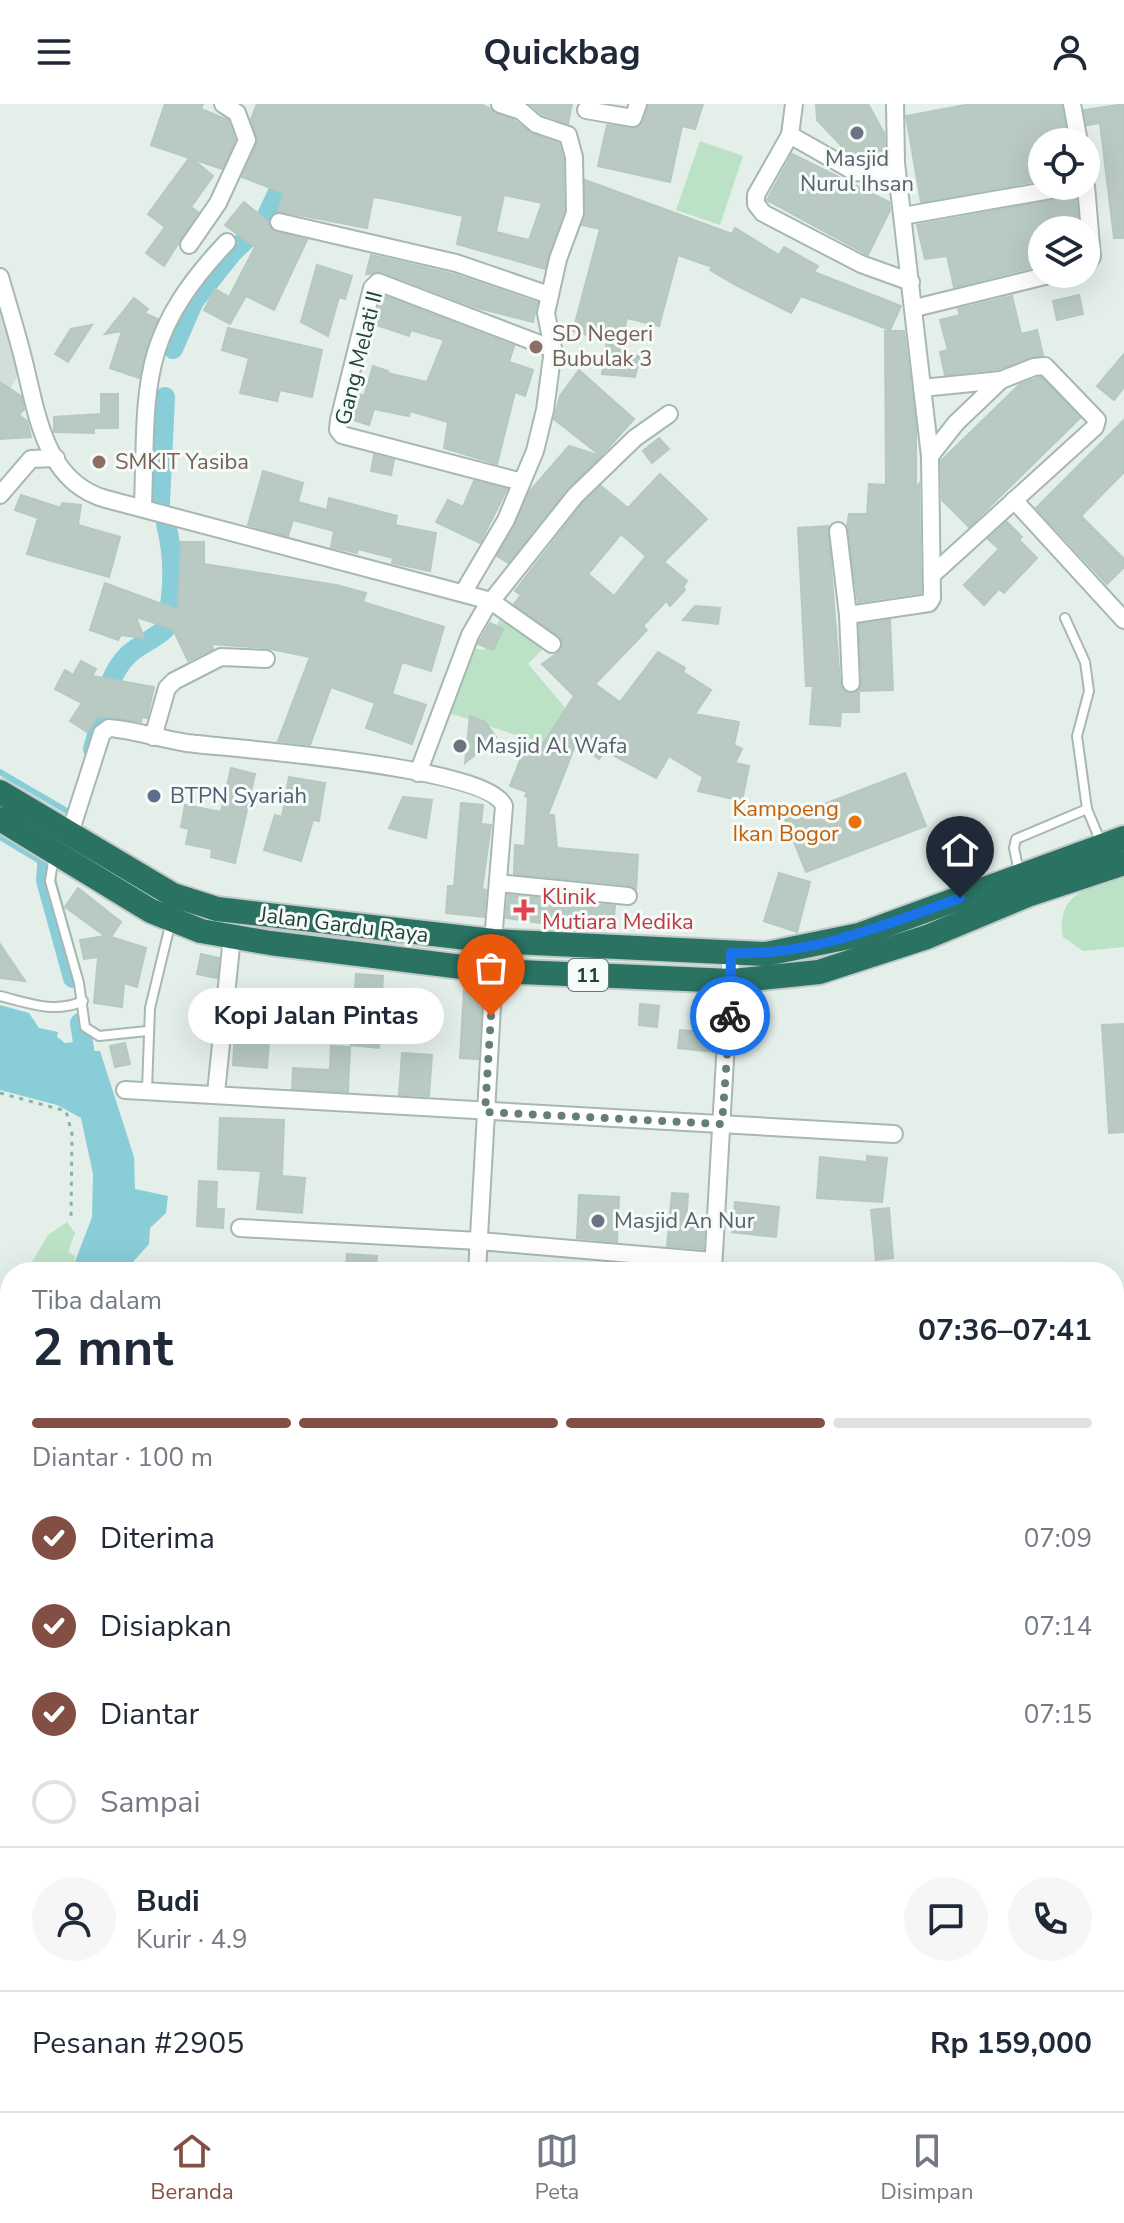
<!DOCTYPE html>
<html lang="id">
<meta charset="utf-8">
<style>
:root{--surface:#fff;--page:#f6f6f7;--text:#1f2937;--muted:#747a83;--line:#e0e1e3;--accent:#834e44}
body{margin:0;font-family:"Nunito Sans",sans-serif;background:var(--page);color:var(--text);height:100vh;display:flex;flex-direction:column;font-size:30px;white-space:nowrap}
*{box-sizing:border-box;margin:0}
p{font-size:26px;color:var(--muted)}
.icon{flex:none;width:44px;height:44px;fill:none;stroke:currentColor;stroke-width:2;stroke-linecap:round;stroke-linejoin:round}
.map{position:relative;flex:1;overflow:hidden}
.details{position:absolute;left:0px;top:1158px;width:1124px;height:850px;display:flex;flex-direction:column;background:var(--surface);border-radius:32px 32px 0 0;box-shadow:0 8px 32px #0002}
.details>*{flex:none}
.tools{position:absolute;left:1028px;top:24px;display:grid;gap:16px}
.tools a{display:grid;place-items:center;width:72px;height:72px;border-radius:50%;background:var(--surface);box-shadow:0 8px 32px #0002;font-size:40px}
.pin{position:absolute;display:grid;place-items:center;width:68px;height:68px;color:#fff;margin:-82px -34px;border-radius:50% 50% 50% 0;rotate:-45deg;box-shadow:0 0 8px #0007}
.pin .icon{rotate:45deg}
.courier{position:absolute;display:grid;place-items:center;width:80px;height:80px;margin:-40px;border:6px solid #1a73e8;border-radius:50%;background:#fff;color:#222;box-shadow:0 2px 10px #0007}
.bubble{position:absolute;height:56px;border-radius:28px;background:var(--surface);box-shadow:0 8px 32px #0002;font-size:26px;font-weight:700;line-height:56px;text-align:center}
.head em{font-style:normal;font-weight:700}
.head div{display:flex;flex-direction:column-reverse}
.head{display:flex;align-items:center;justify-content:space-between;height:136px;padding:0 32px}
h1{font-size:52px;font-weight:700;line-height:60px}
.bar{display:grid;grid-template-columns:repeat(4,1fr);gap:12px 8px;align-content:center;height:96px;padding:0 32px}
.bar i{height:10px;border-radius:6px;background:var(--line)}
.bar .active{background:var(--accent)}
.bar p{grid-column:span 4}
.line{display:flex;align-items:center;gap:20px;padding:0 32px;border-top:2px solid var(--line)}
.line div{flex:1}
.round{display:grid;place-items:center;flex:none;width:84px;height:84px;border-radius:42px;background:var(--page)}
ol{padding:0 32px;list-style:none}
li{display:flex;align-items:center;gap:24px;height:88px}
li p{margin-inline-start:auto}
li .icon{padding:8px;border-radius:50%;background:var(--accent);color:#fff;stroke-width:4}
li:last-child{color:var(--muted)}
li i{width:44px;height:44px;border:4px solid var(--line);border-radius:50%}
header{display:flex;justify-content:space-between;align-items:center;height:104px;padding:0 32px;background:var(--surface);font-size:36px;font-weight:700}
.menu{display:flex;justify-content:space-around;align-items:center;height:112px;border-top:2px solid var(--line);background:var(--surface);font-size:22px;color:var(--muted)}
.menu a{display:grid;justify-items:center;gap:4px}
.menu .active{color:var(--accent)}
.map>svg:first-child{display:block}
.built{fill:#d2dfd9}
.green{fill:#bce2c5}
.water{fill:#88cdd8}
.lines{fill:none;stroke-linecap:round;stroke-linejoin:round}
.stream{stroke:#88cdd8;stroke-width:6}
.canal{stroke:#88cdd8;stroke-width:20}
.building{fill:#b9cac3;stroke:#b6c9c1;stroke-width:2;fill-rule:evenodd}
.lane-casing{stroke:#a6b8b1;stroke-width:12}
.street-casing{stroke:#a6b8b1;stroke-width:20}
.highway-casing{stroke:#c1cac8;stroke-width:28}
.path{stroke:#82b5a4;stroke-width:3;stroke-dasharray:4 6;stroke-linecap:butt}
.lane{stroke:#fff;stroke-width:8}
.street{stroke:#fff;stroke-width:16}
.highway{stroke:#2a7262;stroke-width:24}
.done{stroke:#657f77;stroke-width:8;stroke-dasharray:0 14.4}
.route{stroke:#1a73e8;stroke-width:10}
.worship-dot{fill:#6b7280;stroke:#f5fbf8;stroke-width:3}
.education-dot{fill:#8d6e63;stroke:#f5fbf8;stroke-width:3}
.service-dot{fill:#5c6f8a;stroke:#f5fbf8;stroke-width:3}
.food-dot{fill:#e8710a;stroke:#f5fbf8;stroke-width:3}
.health-dot{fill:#e0444e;stroke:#f5fbf8;stroke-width:3}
.labels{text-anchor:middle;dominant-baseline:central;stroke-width:6;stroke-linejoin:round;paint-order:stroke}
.shield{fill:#f5fbf8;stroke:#617a72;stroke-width:2}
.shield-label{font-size:20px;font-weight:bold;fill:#214339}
.worship-label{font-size:22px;fill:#5b616d;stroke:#f5fbf8;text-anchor:start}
.education-label{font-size:22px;fill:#785e54;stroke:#f5fbf8;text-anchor:start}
.street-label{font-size:22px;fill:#214339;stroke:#f5fbf8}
.service-label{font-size:22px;fill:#4e5e75;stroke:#f5fbf8;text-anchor:start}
.food-label{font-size:22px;fill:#c56008;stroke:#f5fbf8;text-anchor:end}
.health-label{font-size:22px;fill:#be3a42;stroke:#f5fbf8;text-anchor:start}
</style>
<header><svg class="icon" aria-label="menu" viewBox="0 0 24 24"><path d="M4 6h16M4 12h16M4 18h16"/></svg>Quickbag<svg class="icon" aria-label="person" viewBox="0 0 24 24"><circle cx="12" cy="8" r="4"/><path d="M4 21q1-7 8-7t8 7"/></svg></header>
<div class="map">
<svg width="1124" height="2007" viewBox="0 0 1124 2007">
<rect width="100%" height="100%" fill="#e4efea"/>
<!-- built -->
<polygon class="built" points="0,185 22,265 0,301"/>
<!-- green -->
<g class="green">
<polygon points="700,37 743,52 720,121 676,106"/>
<polygon points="501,513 545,543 528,560 568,607 546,641 449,609 469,543 484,546"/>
<path d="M1124,772V843L1083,847L1063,833C1056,787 1089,785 1124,772Z"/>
<polygon points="67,1118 75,1129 68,1148 75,1152 72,1168 26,1168 48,1131"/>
</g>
<!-- water -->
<polygon class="water" points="0,901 29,909 39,924 58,928 57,933 65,939 85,937 94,947 100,947 134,1053 135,1085 168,1092 166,1109 150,1124 149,1140 124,1168 71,1168 92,1113 93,1070 81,1014 57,1001 0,986"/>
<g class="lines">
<!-- stream -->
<g class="stream">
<polyline points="0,668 72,710"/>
<polyline points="0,733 45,760"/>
<polyline points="70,2007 70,1998"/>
</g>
<!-- canal -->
<g class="canal">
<polyline points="173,245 194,197 232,149 264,118 290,62"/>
<polyline points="160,399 165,293"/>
<path d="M93,645C104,613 102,576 129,550C139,541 154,535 165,525C174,491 175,455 166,420"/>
<polyline points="60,733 48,750 46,776 73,874"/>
<polyline points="80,919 87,964"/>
</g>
</g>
<!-- building -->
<g class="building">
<polygon points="165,0 203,0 201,5 228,16 235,36 222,65 151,41"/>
<path d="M257,0H481L515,17L532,30L559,40L563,55L564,107L545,165L457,140L463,112L386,95L373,93L367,124L278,107L284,89L242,73L258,37L251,15ZM504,91L542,99L529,136L496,128Z"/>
<polygon points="530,0 572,0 568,20 542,10"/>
<polygon points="649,0 703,0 695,25 682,22 670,78 598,62 607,21 637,24 643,18"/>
<polygon points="816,0 868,0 884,29 885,48 866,58 853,54 817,16"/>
<polygon points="971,0 1061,0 1068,38 1042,38 1042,76 921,98 906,12"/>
<polygon points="1124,0 1124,134 1114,134 1100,19 1087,21 1084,6"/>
<polygon points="792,50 889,98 890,106 868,151 767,96"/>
<polygon points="190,53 213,72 191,103 198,108 164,162 146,149 165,123 148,110"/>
<polygon points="585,76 732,130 735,124 779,151 784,143 818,162 814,168 901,202 890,226 801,192 791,209 734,180 710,166 712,163 678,151 659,222 627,214 619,246 640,253 635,273 602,270 607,237 573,227 600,125 582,121"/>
<polygon points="1076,92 1079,126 1042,126 1042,161 954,183 947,152 925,155 917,121"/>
<polygon points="244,98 268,118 272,126 307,136 274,206 246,192 230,220 204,206 215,185 229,193 255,143 225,121"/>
<polygon points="371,151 453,170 537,199 533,218 478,204 382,168 366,170"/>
<polygon points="317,161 352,172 345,195 339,193 328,232 301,218"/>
<polygon points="382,191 514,242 509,258 533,266 525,292 515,288 497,360 444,344 448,318 410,307 409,312 374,305 369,321 351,315 357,289 364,292 373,262 388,267 387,269 427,278 444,236 411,226 409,232 374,220"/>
<polygon points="1079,191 1083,210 1057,216 1053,197"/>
<polygon points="1012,192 1021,230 1037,226 1043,251 998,265 945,271 940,248 948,246 940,216 960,211 958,205"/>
<polygon points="134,194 148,205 144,209 158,215 139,274 110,264 122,227 105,230"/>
<polygon points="92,221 68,258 55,250 71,225"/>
<polygon points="228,224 322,246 312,293 280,286 277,297 240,289 249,254 222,246"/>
<polygon points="885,227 904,227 916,323 916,384 919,380 921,489 858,498 847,422 849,410 867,410 869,380 886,381"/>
<polygon points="1124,250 1124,283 1114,296 1097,282"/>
<polygon points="579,266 634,315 601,352 554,315 560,292"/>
<polygon points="1041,273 1080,314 969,423 942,396 941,357 1020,280"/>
<polygon points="0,278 21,292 24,305 19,311 27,317 31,333 0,335"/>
<polygon points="101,290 118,290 118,324 94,324 94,329 54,328 54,313 101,310"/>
<polygon points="1124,316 1124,368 1081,412 1124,455 1124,463 1107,480 1036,404"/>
<polygon points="659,334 669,345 652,359 643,347"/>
<polygon points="569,342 601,352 567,385 508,459 497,452 530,387"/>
<polygon points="374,351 394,356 391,371 371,367"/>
<polygon points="263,367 303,379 298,398 327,406 329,394 397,412 395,421 436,429 430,467 392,459 393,454 358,445 357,449 331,443 334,427 293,416 288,432 248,421"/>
<path d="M660,370L707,415L664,458L687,477L683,483L685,486L670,502L666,497L643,522L647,526L595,580L620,598L658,548L685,564L683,568L711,586L695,610L739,618L734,641L742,645L735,659L749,662L742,697L698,687L703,673L669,652L656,674L605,647L599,655L576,639L548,711H554L557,744L638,751L636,785L629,781L514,770L515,741L525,742L528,694L525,692L527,688L510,682L523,649L534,654L574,592L542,560L560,547L562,535L514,500L521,491L515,487L583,399L601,382L628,404ZM621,430L646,452L614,492L588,470Z"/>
<polygon points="474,377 507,385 480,439 436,418 448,396 463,403"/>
<polygon points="21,391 61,404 62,399 81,401 78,421 120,433 109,473 27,450 38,414 15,406"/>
<polygon points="1007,418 1022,433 1019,436 1037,454 1004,489 999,485 984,501 964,481 999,445 988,435"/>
<polygon points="828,422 840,579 845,588 856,589 862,579 859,520 890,516 893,586 859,587 859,608 841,608 840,622 810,620 813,582 806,582 798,424"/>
<polygon points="181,438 204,438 204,460 336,481 366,489 363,498 444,523 431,567 402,558 392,590 426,601 412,640 366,624 375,599 331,583 310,641 278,637 310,553 266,544 211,540 213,545 188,557 173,525 136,513 144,534 121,531 118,536 90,526 105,479 178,506"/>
<polygon points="695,502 720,504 718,520 683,516"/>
<polygon points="490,519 503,525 493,546 478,540"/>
<polygon points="81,557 96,565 92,572 154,583 147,614 142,613 141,618 98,612 87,628 70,617 82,599 55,585 65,566 73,571"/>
<polygon points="470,612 485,618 496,633 465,659"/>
<polygon points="231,664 255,670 235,759 211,753 212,745 186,740 189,725 181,723 185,701 221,708"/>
<polygon points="905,669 926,722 806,768 785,715"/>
<polygon points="289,673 325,679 319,717 313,716 301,757 264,746 275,711 282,713"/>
<polygon points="403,693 432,696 426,734 389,724"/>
<polygon points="461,699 483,701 481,720 491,721 482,785 486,786 484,813 446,809 448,782 454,782"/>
<polygon points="779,769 810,778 797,828 764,817"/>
<polygon points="78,784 121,818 111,833 146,844 137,883 124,879 122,903 94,899 98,853 84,855 80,836 105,832 65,803"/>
<polygon points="508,791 615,802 613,823 575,820 575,824 506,814"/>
<polygon points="0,840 25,877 0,874"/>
<polygon points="201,850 219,854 217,874 197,870"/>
<polygon points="356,870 383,872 379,944 351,941"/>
<polygon points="464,886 482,887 478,955 460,954"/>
<polygon points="237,890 280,894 278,912 271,911 267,964 233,961"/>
<polygon points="640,900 659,902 657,923 639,921"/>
<polygon points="1124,920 1124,1028 1109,1029 1102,921"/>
<polygon points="680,926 715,929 714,948 678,944"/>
<polygon points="125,939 130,960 115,963 110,942"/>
<polygon points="331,942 350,943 348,988 292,985 293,964 330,966"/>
<polygon points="402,949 432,951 429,992 399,991"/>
<polygon points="220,1014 284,1016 282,1072 305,1074 302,1109 257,1105 261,1067 218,1065"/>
<polygon points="867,1052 887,1054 882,1098 817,1094 820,1053 867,1058"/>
<polygon points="199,1077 217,1078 216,1105 224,1105 223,1124 197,1122"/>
<polygon points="672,1089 688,1090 686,1119 705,1121 703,1145 667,1142"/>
<polygon points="579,1091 619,1093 617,1138 577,1134"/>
<polygon points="735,1098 779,1103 776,1133 732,1128"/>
<polygon points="889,1104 893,1154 876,1156 871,1106"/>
<polygon points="347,1150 377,1152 376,1168 346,1166"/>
</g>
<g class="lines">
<!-- lane casing -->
<g class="lane-casing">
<g id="lane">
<polyline points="1087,705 1102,741"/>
<polyline points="54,752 50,777 79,879 85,923 99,932 147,927"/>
<polyline points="1019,768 1014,744 1016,735 1087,705 1077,632 1089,587 1085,558 1065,514"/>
<path d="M0,892C28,899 55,910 83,897"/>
<polyline points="147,985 150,904 171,817"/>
</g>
</g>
<!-- street casing -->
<g class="street-casing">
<g id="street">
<polyline points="794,0 790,31 756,91 756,100 763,109 861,160 911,178"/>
<polyline points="1072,0 1079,38"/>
<polyline points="586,6 633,14 638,0"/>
<polyline points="790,31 855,68 882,70 896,59"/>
<polyline points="1086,82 1092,153 1086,161"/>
<polyline points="903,112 1073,82"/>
<polyline points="279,118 456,159 549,191"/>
<polyline points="189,141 218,99 247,36 237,9 223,0"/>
<path d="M0,173C8,201 17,229 24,258C37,310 45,378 106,395L491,497L552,540"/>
<polyline points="915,204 1053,170"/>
<polyline points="922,284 1001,276 1034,263 1045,262 1097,316 1095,323 932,471"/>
<polyline points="930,352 956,319 1001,276"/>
<polyline points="522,378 342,331 338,326 339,316 372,184 378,178 553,245"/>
<polyline points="0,391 31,355 56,354"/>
<polyline points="1014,396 1124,516"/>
<path d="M143,403C147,282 137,233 227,138"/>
<polyline points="838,427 848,511 851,579"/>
<polyline points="463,489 506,416 535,347 545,306 553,245 546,209 558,155 575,109 574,53 568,31 536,20 521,7 500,0"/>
<polyline points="848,511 929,499 932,494 930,352 896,59 895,0"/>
<polyline points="153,633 167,584 174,577 221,553 266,555"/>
<polyline points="418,669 470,531 485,505 575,392 635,334 669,310"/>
<path d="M70,729L102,629L109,624C135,626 161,635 187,639C236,645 488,662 504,702L493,837"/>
<polyline points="498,779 628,792"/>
<polyline points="125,986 894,1030"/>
<polyline points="216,989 232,833"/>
<polyline points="240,1124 479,1137 713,1157"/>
<polyline points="713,1166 731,849"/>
<polyline points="477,1168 494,867"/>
<polyline points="1114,1433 1124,1434"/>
<polyline points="1114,1624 1124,1609"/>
<polyline points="1114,1781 1124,1789"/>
<polyline points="1114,1934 1124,1948"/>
<polyline points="176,1998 179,2007"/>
<polyline points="289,1998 292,2007"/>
<polyline points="401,1998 404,2007"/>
<polyline points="426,1998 429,2007"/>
<polyline points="536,1998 541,2007"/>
<polyline points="950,1998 956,2007"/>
<polyline points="1047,1998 1053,2007"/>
<polyline points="748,2007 754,1998"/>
<polyline points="866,2007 871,1998"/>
<polyline points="890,2007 896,1998"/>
</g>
</g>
<!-- highway casing -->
<g class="highway-casing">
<g id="highway">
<polyline points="0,688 173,791 217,805 493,837 766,850 859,831 1124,734"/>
<polyline points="0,715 151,807 201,827 270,839 494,867 732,877 819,868 927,833 1030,790 1124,759"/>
<polyline points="0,1299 10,1299"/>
<polyline points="0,1324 10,1325"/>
<polyline points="1114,1359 1124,1360"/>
<polyline points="1114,1389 1124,1389"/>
</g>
</g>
<!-- path -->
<polyline class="path" points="0,989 66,1007 72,1030 71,1114"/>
<!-- lane -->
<use href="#lane" class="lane"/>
<!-- street -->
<use href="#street" class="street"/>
<!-- highway -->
<use href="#highway" class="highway"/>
</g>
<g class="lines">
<!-- done -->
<polyline class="done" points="491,912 485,1008 722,1020 730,912"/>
<!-- route -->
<path class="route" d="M730,912L731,849C812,852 885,821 960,794"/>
</g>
<!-- markers -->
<g class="worship-dot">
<circle cx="857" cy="29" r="8"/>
<circle cx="460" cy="642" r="8"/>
<circle cx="598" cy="1117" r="8"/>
</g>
<g class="education-dot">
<circle cx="536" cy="243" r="8"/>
<circle cx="99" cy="358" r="8"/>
</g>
<circle class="service-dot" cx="154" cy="692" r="8"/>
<circle class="food-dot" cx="855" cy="718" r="8"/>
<path class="health-dot" d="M520 794h8v8h8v8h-8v8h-8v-8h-8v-8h8z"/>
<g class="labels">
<!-- shield labels -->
<rect class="shield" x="568" y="855" width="40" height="32" rx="6"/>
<g class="shield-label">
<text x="588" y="871">11</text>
</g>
<!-- worship labels -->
<g class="worship-label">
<text x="857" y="55" text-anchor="middle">Masjid<tspan x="857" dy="25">Nurul Ihsan</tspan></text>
<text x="476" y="642">Masjid Al Wafa</text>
<text x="614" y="1117">Masjid An Nur</text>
</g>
<!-- education labels -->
<g class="education-label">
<text x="552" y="230">SD Negeri<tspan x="552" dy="25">Bubulak 3</tspan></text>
<text x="115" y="358">SMKIT Yasiba</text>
</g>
<!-- street labels -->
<g class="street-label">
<text transform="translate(359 254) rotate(-76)">Gang Melati II</text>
<text transform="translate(344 821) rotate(7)">Jalan Gardu Raya</text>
</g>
<!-- service labels -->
<g class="service-label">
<text x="170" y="692">BTPN Syariah</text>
</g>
<!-- food labels -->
<g class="food-label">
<text x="839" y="705">Kampoeng<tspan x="839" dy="25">Ikan Bogor</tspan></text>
</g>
<!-- health labels -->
<g class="health-label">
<text x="542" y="793">Klinik<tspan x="542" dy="25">Mutiara Medika</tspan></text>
</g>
</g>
</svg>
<div class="tools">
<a><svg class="icon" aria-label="locate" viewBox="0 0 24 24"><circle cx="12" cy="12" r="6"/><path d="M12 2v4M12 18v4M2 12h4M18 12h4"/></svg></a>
<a><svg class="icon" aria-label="layers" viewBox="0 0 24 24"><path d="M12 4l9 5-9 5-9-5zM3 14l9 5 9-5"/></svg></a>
</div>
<div class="pin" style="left:491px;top:912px;background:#ea580c"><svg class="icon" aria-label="bag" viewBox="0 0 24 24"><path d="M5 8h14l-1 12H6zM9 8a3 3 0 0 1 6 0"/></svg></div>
<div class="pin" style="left:960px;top:794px;background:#1f2937"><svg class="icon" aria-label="home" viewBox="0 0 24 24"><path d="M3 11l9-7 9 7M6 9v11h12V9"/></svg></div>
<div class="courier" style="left:730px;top:912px"><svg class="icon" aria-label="bike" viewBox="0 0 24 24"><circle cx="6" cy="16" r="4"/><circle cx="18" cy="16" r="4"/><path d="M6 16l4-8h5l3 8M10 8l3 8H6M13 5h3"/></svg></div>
<div class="bubble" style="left:188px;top:884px;width:256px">Kopi Jalan Pintas</div>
<section class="details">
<div class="head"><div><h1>2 mnt</h1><p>Tiba dalam</p></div><em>07:36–07:41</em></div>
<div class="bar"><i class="active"></i><i class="active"></i><i class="active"></i><i></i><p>Diantar · 100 m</p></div>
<ol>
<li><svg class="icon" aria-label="check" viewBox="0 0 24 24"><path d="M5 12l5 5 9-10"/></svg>Diterima<p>07:09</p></li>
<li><svg class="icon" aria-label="check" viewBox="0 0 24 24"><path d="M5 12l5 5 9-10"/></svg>Disiapkan<p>07:14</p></li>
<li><svg class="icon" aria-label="check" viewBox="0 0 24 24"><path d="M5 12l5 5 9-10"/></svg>Diantar<p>07:15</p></li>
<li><i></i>Sampai</li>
</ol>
<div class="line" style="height:144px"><a class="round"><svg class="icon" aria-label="person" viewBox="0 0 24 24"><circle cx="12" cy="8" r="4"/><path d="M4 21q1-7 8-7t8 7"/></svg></a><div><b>Budi</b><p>Kurir · 4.9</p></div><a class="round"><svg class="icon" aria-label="chat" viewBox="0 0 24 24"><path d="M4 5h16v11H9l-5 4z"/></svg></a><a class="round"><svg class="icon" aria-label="phone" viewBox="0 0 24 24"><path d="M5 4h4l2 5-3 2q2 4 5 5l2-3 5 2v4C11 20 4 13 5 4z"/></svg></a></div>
<div class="line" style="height:104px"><div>Pesanan #2905</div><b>Rp 159,000</b></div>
</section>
</div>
<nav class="menu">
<a class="active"><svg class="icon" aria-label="home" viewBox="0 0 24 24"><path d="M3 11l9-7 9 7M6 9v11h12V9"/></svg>Beranda</a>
<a><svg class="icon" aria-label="map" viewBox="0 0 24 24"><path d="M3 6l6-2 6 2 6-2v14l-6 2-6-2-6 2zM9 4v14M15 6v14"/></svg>Peta</a>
<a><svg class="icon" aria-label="saved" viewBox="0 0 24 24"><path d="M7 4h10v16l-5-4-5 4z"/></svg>Disimpan</a>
</nav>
